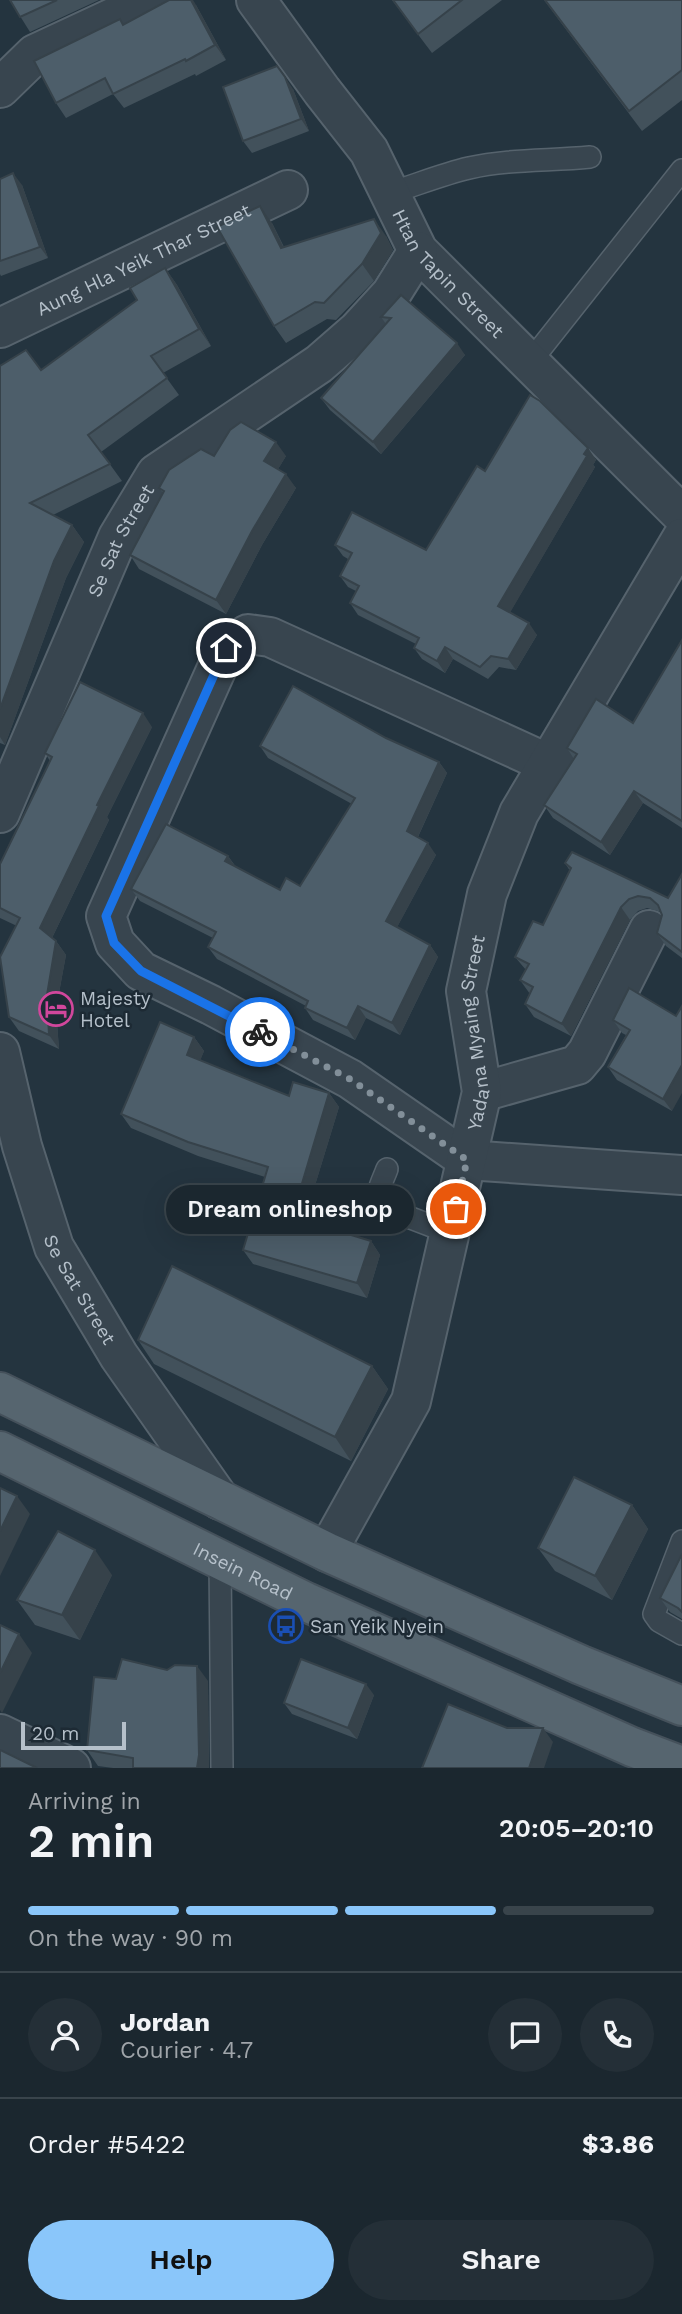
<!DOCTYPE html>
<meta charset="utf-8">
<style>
:root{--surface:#1b272f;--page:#242f37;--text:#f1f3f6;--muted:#a0a5aa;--line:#39444b;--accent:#8ac6fa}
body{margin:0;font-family:"Work Sans",sans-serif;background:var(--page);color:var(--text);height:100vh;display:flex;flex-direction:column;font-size:26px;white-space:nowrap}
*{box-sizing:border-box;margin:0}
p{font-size:23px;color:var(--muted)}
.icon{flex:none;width:38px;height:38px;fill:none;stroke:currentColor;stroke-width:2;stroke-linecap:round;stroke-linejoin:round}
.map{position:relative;height:1768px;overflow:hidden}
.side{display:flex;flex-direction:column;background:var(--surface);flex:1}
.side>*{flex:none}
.scale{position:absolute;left:21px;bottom:18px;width:105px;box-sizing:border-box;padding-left:7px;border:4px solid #b5c0ca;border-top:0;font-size:19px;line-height:24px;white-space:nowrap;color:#b5c0ca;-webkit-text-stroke:5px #1d2a34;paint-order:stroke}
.pin{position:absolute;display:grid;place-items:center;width:60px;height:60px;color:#fff;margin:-30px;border:4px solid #fff;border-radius:50%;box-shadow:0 2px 7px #0007}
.courier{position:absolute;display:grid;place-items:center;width:70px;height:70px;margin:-35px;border:5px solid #1a73e8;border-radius:50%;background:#fff;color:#222;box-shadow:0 2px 9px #0007}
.bubble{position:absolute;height:49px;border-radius:24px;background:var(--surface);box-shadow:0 7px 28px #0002,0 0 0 2px var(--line);font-size:23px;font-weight:600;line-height:49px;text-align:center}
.overview em{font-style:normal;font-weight:600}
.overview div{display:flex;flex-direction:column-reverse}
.overview{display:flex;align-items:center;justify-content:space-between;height:119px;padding:0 28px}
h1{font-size:46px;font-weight:600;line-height:52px}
.bar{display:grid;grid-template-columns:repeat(4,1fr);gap:10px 7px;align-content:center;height:84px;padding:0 28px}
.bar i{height:9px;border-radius:5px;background:var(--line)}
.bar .current{background:var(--accent)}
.bar p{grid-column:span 4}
.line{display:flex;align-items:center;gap:18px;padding:0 28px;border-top:2px solid var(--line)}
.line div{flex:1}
.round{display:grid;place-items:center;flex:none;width:74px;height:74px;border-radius:37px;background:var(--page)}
.button{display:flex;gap:14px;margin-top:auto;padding:14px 28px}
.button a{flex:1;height:80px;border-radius:42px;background:var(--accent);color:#111;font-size:28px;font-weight:600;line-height:80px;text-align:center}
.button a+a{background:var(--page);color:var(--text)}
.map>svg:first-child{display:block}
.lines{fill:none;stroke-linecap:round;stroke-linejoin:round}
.lane-casing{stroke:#56636d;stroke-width:24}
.street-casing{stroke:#56636d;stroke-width:42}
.primary-casing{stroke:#45515b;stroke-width:42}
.lane{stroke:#38454f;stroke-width:21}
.street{stroke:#38454f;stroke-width:38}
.primary{stroke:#56656f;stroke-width:38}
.wall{fill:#42515b}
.shaded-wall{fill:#36424a}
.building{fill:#4d5e6a;stroke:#36424a;stroke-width:2}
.done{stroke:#828f99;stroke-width:7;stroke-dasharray:0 12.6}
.route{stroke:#1a73e8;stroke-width:9}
.labels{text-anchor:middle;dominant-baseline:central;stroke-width:5;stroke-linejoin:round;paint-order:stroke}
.street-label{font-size:19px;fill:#b5c0ca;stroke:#1d2a34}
.poi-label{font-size:19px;fill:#b5c0ca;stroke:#1d2a34;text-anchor:start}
</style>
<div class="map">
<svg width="682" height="1768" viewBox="0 0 682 1768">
<rect width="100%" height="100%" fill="#24343f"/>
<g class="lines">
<!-- lane casing -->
<g class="lane-casing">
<g id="lane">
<path d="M390,193C416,185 443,174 469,168C509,159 549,161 590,157"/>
<polyline points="530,362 682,170"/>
<path d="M387,1169C382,1183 374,1193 382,1207L450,1233"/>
<polyline points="682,1541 654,1614 659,1621 682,1634"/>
<polyline points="220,1559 222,1768"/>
</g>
</g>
<!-- street casing -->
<g class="street-casing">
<g id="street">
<path id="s1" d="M256,0L322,91L369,151L418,251L682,515"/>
<polyline points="0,88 35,54 151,0"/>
<path id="s2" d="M0,328L288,190"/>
<path id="s3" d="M0,813L118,537L156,474L319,364L358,330L391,294L418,251"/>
<path id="s4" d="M0,1052L22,1146L54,1247L119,1356L220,1500"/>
<polyline points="482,1092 577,1065 587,1053 649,930"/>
<polyline points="467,1160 350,1079 211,1005 141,971 115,943 106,916 226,648 248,634 270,637 549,764"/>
<polyline points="467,1160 682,1175"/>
<path id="s5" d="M327,1552L411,1401L482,1092L466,991L487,894L519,813L682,538"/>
<polyline points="0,1734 71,1768"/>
</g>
</g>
<!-- primary casing -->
<g class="primary-casing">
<g id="primary">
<polyline points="0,1392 327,1552 581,1665 682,1706"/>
<path id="s6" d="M0,1451L306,1602L632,1747L682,1766"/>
</g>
</g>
<!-- lane -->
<use href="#lane" class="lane"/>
<!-- street -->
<use href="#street" class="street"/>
<!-- primary -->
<use href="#primary" class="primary"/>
</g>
<!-- wall -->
<g class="wall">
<polygon points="10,0 99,0 30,32"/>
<polygon points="392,0 502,0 432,53"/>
<polygon points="544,0 682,0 682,100 642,131"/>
<polygon points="196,5 226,60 196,76 195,74 124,108 113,94 66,118 56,103 124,25"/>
<polygon points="293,89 309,131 252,153 243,141"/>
<polygon points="0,179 22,185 48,258 1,276 0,274"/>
<polygon points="272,223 284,247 386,236 393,250 374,281 336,320 327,319 286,343 274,326"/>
<polygon points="165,268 177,285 211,346 163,373 179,395 101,452 122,481 53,515 72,525 84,542 66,578 5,745 0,743 0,366 41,370 137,300"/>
<polygon points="401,295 465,355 381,454 330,410 321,398 386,324 381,317"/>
<polygon points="588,448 596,460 593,465 595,467 510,612 537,635 516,670 499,667 488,679 453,659 445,673 422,659 414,648 416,644 358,615 350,603 356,591 348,587 340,576 348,559 343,556 335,545 426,550 485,471"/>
<polygon points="214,456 286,456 278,469 296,488 262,545 226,614 139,569 130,555 163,493 159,488"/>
<polygon points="682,640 682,828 643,803 610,855 553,818 544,805 574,759 567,748 633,723"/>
<polygon points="152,727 107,817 109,820 52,938 56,941 66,955 56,1009 59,1049 19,1031 9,1017 17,926 0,918 0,864 50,761 45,753"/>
<polygon points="386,738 439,762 447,773 418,837 436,855 397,927 430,945 438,957 400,1035 366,1018 355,1040 313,1020 305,1008 306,1006 217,959 208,947 213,938 140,901 131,889 228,856 236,867 280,890 300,886 352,804 268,758 260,746"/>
<polygon points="565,863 668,898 682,874 682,958 666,946 657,933 662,915 661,912 647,908 638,911 630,920 571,1036 534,1017 525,1004 530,994 520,980 526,970 515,957 543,925 570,871"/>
<polygon points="676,1016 672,1111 617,1080 608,1067 626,1035 622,1033 613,1020"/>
<polygon points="194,1037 204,1051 200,1060 289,1096 329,1093 339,1107 304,1221 371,1241 380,1255 367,1298 253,1264 243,1250 265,1177 198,1156 131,1128 121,1114"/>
<polygon points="138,1340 372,1366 388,1389 351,1461 154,1364"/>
<polygon points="632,1505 648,1529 612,1600 555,1571 538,1548"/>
<polygon points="682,1554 682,1619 670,1612 660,1598"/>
<polygon points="112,1575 80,1640 35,1625 17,1600"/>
<polygon points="167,1670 208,1681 209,1768 113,1768 98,1766 87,1750 116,1679"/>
<polygon points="374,1695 357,1739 292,1714 284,1703"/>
</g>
<!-- shaded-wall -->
<g class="shaded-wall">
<polygon points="191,0 193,0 196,5 226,60 215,45"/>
<polygon points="285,77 293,89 309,131 301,119"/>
<polygon points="13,173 22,185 48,258 40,247"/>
<polygon points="260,206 272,223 292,265 281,248"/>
<polygon points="374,219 386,236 393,250 374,281 362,264"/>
<polygon points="165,268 177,285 211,346 199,329"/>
<polygon points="457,343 465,355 381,454 373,442"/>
<polygon points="276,442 286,456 274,476 264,461"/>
<polygon points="588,448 596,460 593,465 595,467 507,618 498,606"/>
<polygon points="286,474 296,488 262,545 226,614 216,600 252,531"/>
<polygon points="72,525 84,542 66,578 5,745 0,737 0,709 54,561"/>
<polygon points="529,623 537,635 516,670 508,659"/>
<polygon points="445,647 453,659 445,673 437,661"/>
<polygon points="143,713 152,727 107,817 109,820 50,942 40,928 97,805"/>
<polygon points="439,762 447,773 415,843 407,831"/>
<polygon points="634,791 643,803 610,855 601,842"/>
<polygon points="428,843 436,855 394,933 386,921"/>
<polygon points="228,856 236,868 225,861"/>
<polygon points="621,907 630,920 571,1036 562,1024"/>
<polygon points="56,941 66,955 56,1009 59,1049 49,1035 47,995"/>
<polygon points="430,945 438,957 400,1035 392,1023"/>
<polygon points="358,1006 366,1018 355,1040 347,1028"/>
<polygon points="194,1037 204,1051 197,1069 187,1055"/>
<polygon points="682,1065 682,1093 672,1111 663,1099"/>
<polygon points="329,1093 339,1107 301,1231 292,1217"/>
<polygon points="371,1241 380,1255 367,1298 357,1283"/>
<polygon points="372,1366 388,1389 351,1461 335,1437"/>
<polygon points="17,1496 30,1514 0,1576 0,1531"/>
<polygon points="632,1505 648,1529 612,1600 595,1576"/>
<polygon points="95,1550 112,1575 80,1640 62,1615"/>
<polygon points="19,1634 32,1653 2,1713 0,1710 0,1673"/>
<polygon points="197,1666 208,1681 209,1768 197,1768"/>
<polygon points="366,1684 374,1695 357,1739 348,1728"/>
<polygon points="543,1728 553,1742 544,1768 529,1768"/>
</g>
<!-- building -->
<g class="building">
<polygon points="10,0 57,0 20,17"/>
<polygon points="169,0 191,0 215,45 186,61 185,59 113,94 105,78 56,103 34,61 120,19 123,25"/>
<polygon points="393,0 462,0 418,34"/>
<polygon points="545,0 682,0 682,70 629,111"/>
<polygon points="277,66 285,77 301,119 243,141 223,87"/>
<polygon points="13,173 40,247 0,261 0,179"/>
<polygon points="260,206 281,248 374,219 381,233 362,264 324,303 315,302 274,326 217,227"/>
<polygon points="165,268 199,329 151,356 167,378 88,435 110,464 30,503 72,525 54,561 0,709 0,366 26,350 41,370 137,300 130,288"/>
<polygon points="401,295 457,343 373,442 321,398 391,318 381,317"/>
<polygon points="530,395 540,401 588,448 584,454 587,456 498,606 529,623 508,659 491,656 480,667 445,647 437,661 414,648 419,638 350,603 359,586 340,576 352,553 335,545 352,512 426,550 477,466 485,471"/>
<polygon points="241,422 276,442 264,461 286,474 252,531 216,600 130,555 164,491 159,488 169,470 201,449 214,456 230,430"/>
<polygon points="682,640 682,821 634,791 601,842 544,805 577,754 567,748 596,699 633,723"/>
<polygon points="80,682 143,713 97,805 99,806 40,928 56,941 47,995 49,1035 9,1017 0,957 20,918 0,908 0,864 52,757 45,753"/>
<polygon points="293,686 386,738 439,762 407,831 428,843 386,921 430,945 392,1023 358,1006 347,1028 305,1008 308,1001 208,947 216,932 131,889 166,824 228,856 225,861 280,890 286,878 300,886 355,798 260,746"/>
<polygon points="572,852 668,898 682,874 682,952 657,933 662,915 658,905 650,898 638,896 629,899 621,907 562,1024 525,1004 533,987 520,980 529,964 515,957 533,921 543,925 571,868 565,863"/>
<polygon points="629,988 676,1016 682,1006 682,1065 663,1099 608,1067 630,1030 613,1020"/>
<polygon points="160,1022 194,1037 187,1055 289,1096 293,1082 329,1093 292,1217 371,1241 357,1283 243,1250 268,1167 188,1142 121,1114"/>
<polygon points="172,1266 372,1366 335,1437 138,1340"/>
<polygon points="574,1477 632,1505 595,1576 538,1548"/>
<polygon points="0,1488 17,1496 0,1531"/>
<polygon points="58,1531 95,1550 62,1615 17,1600"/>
<polygon points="682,1554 682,1612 678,1608 660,1598"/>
<polygon points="0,1625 19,1634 0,1673"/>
<polygon points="122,1659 167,1670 175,1665 197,1666 199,1755 197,1768 133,1768 133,1758 87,1750 94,1677 116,1679"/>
<polygon points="301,1659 366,1684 348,1728 284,1703"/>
<polygon points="448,1704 507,1728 543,1728 529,1768 422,1768"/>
<polygon points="0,1750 37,1768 0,1768"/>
</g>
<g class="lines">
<!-- done -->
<polyline class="done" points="260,1032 350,1079 467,1160 456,1209"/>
<!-- route -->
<polyline class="route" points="226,648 106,916 114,943 141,971 260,1032"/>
</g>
<!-- icons -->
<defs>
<g id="hotel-ring" transform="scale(1.75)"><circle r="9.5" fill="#1d2a34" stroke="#d1479c" stroke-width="1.5"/><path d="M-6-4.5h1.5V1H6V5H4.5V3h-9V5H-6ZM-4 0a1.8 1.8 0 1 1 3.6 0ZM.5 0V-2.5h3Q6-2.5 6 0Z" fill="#d1479c"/></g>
<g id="bus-ring" transform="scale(1.75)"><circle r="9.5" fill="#1d2a34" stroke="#1a4fb4" stroke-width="1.5"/><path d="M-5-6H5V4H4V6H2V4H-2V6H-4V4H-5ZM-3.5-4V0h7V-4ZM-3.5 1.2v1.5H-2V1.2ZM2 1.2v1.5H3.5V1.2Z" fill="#1a4fb4"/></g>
</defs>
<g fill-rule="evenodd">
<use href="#hotel-ring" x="56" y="1009"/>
<use href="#bus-ring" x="286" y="1626"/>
</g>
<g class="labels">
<!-- street labels -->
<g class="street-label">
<text stroke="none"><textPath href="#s2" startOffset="159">Aung Hla Yeik Thar Street</textPath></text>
<text stroke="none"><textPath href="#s1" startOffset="336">Htan Tapin Street</textPath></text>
<text stroke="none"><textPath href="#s3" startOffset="298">Se Sat Street</textPath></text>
<text stroke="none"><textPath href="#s5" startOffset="550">Yadana Myaing Street</textPath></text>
<text stroke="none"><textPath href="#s4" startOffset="252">Se Sat Street</textPath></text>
<text stroke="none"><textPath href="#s6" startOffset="271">Insein Road</textPath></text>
</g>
<!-- poi labels -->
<g class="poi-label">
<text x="80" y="998">Majesty<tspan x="80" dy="22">Hotel</tspan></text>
<text x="310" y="1626">San Yeik Nyein</text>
</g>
</g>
</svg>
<div class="scale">20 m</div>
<div class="pin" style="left:456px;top:1209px;background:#ea580c"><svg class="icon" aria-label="bag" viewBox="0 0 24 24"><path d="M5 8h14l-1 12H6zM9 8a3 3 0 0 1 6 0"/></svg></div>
<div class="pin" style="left:226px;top:648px;background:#1f2937"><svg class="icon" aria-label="home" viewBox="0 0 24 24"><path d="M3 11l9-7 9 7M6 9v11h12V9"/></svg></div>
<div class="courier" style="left:260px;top:1032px"><svg class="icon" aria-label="bike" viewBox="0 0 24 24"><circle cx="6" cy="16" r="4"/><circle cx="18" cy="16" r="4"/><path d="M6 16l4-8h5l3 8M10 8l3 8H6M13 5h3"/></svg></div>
<div class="bubble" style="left:166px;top:1185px;width:248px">Dream onlineshop</div>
</div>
<section class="side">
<div class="overview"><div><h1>2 min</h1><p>Arriving in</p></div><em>20:05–20:10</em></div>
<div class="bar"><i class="current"></i><i class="current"></i><i class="current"></i><i></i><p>On the way · 90 m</p></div>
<div class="line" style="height:126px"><a class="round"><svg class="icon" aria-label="person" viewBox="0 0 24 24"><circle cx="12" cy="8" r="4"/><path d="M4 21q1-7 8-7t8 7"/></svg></a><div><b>Jordan</b><p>Courier · 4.7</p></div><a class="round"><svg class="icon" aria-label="chat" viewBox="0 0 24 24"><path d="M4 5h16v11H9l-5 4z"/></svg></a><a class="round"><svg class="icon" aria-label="phone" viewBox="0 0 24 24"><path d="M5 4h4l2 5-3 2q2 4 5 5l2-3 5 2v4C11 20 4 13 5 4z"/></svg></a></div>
<div class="line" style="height:91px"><div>Order #5422</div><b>$3.86</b></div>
<div class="button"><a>Help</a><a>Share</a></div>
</section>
